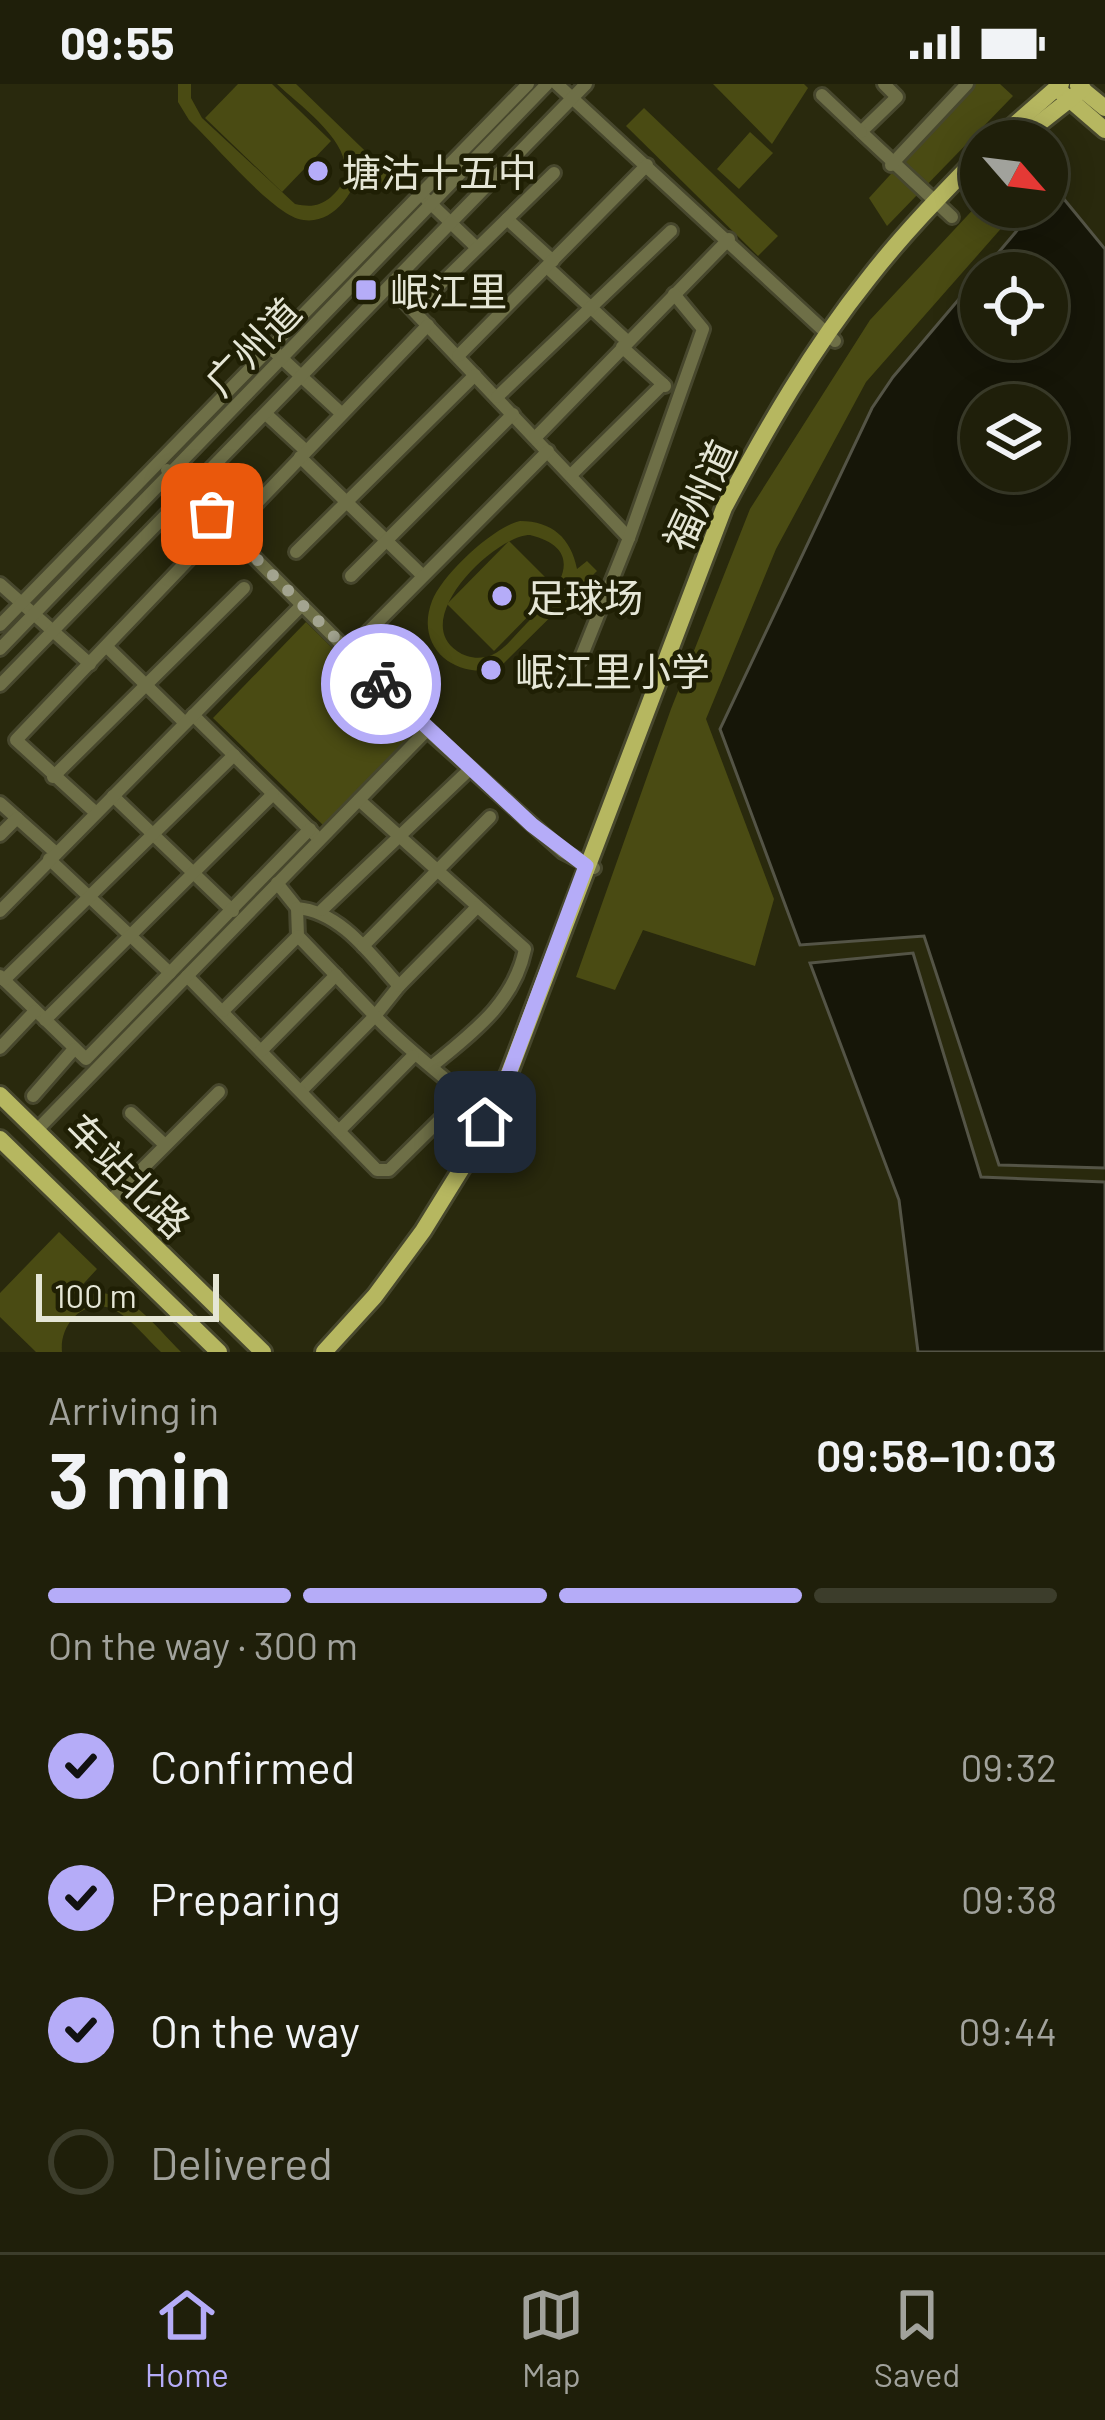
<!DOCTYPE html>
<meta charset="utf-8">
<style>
:root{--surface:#1f1f0a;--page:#2c2c18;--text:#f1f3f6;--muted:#a1a29c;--line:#3c3d2b;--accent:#b5acf8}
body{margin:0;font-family:Barlow,"Noto Sans SC",sans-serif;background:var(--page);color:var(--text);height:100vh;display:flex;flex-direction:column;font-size:45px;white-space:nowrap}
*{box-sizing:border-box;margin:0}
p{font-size:39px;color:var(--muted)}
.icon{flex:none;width:66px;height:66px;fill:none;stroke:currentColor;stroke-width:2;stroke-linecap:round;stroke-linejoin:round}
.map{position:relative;height:1268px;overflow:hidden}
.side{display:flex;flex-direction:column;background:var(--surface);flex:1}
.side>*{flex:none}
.needle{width:78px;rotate:118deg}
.controls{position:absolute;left:960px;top:36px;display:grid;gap:24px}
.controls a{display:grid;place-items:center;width:108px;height:108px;border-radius:50%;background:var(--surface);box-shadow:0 6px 30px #0003,0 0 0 3px var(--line);font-size:60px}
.scale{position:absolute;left:36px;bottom:30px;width:183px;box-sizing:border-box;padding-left:12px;border:6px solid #e5e6d6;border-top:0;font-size:33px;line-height:42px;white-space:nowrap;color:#e5e6d6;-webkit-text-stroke:9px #1f1f04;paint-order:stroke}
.pin{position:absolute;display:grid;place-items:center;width:102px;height:102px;color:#fff;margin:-51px;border-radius:24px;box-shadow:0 6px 18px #0006}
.courier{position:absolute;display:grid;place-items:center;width:120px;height:120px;margin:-60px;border:9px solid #b5acf8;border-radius:50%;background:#fff;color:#222;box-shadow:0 3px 15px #0007}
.summary em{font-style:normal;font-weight:600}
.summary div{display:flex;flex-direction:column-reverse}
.summary{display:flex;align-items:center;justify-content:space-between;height:204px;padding:0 48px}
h1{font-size:78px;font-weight:600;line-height:90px}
.bar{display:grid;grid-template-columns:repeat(4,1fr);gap:18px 12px;align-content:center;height:144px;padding:0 48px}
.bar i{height:15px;border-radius:9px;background:var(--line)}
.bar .current{background:var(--accent)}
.bar p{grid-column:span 4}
ol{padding:0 48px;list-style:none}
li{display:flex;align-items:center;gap:36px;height:132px}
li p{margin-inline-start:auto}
li .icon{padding:12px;border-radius:50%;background:var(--accent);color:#111;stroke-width:4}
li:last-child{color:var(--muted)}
li i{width:66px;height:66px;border:6px solid var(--line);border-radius:50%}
.status{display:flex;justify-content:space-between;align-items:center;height:84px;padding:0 60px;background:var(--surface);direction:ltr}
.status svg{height:33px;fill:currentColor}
.tabs{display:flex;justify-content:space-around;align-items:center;height:168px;border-top:3px solid var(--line);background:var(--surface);font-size:33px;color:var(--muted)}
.tabs a{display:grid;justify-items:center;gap:6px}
.tabs .current{color:var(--accent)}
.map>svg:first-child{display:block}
.green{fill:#4a4b13;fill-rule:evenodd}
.water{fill:#161608;stroke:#545446;stroke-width:3;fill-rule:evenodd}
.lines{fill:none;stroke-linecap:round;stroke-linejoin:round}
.minor-casing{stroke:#47472d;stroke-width:18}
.major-casing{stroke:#47472d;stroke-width:22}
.minor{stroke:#6e6f47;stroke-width:12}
.major{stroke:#b6b760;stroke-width:16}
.done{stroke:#a3a490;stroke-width:12;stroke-dasharray:0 21.6}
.route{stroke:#b5acf8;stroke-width:15}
.poi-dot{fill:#b5acf8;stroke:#1f1f04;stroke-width:4.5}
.labels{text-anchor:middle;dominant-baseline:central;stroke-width:9;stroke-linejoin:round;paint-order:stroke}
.poi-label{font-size:39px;fill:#e5e6d6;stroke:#1f1f04;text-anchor:start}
.street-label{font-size:39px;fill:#e5e6d6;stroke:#1f1f04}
</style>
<div class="status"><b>09:55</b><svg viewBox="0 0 49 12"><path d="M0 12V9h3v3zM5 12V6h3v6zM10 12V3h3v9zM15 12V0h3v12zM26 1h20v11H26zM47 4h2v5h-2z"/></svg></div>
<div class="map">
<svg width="1105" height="1268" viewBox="0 0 1105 1268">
<rect width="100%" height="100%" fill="#29290d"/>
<!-- green -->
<g class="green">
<path d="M178,0H191V14L202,34L295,120C309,123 319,123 331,113C376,74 303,25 277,0H296L392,93L382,103L360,81C355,114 323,153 286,129C253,107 218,64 189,36L178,18Z"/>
<polygon points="238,0 272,0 331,57 282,108 205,34"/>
<polygon points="713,0 804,0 808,4 772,60"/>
<polygon points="973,0 1000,0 1013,12 887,142 869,114"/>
<polygon points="644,24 778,152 758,172 626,42"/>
<polygon points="750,48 773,69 739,105 717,85"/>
<polygon points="981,117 981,123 1020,123 866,298 776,465 706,635 774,815 755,882 643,846 615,906 576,893 671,625 750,425 870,236"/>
<path d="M520,437C552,437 571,454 577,485L587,477L597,487L499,584C456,596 414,564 432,517C442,491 493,443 520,437ZM530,451C594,467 552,513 526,540C516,550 505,565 492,571C480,576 467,574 457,567C409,535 495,451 530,451Z"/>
<polygon points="509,457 556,504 494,567 447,520"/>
<polygon points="306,538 416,647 324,742 213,634"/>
<path d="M59,1148L97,1185L64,1221C118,1188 145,1232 181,1268H161C147,1255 134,1238 118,1228C88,1210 59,1238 62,1268H36L0,1233V1209Z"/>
</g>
<!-- water -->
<g class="water">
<path d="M1054,103L1105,165V1084L999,1081L924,852L800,861L720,645L872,324L893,293L1037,123H1047V111ZM981,189H1047V255H981ZM981,321H1047V387H981Z"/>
<polygon points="913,869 981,1093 1105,1098 1105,1268 918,1268 899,1116 810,879"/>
</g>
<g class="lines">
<!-- minor casing -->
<g class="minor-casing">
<g id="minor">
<polyline points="557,0 835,257"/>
<polyline points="884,0 897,13 861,48 952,133"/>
<polyline points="822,11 861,48"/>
<polyline points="891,81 967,0"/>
<polyline points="426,115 477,164"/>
<polyline points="507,135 553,177"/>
<polyline points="547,183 628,258"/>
<polyline points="391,203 629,454"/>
<polyline points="414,226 554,89"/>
<polyline points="622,263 665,302"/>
<polyline points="276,269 342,330"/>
<polyline points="458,272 647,81"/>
<polyline points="497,313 671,147"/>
<polyline points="266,330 306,367"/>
<polyline points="535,354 729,155"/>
<polyline points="300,373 423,492"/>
<polyline points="167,386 427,646 563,768 594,784"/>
<polyline points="571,391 663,300"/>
<polyline points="229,448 428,241"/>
<polyline points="296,468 475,291"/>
<polyline points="351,492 513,330"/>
<polyline points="0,500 90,580"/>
<polyline points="0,541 528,0"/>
<polyline points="107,563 185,639"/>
<polyline points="0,565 547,0"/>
<polyline points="349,567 548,367"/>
<polyline points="580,576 629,454 703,245 674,210"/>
<polyline points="0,601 586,0"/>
<polyline points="193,631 315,751"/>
<polyline points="53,693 244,504"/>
<polyline points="113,712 233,827"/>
<path d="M359,716L525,865C514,919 472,949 432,982"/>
<polyline points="0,719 56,769"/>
<polyline points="96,729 16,656 212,451"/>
<polyline points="0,751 17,734"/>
<polyline points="49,775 170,889"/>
<path d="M277,799L297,824C341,828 370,870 399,902L375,932C410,969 450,997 488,1031"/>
<polyline points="297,824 298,852 375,932 301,1007"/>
<polyline points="322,826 470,685"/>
<polyline points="0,827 302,521"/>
<polyline points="363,862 490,733"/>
<polyline points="0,892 86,975 310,745"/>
<polyline points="187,892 377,1086 389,1086 465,1011"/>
<polyline points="4,896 234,671"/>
<polyline points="399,902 477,823"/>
<polyline points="223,927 298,852"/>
<polyline points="45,936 273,710"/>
<polyline points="0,964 35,927"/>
<polyline points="261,967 336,891"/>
<polyline points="33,1012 74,965"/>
<polyline points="131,1029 165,1061"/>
<polyline points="37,1046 427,646"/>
<polyline points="339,1047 413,972"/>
<polyline points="109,1118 219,1008"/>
</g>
</g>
<!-- major casing -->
<g class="major-casing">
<g id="major">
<polyline points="1078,2 1105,24"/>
<polyline points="1061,8 1105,46"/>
<polyline points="996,57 1061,0"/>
<polyline points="1017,57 1083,5"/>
<polyline points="0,1011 263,1268"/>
<polyline points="0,1055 219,1268"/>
<path d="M324,1268L375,1212L423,1147L462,1084L509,989L724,424C766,345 812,265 868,195C902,151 942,110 981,70"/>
</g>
</g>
<!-- minor -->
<use href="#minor" class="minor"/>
<!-- major -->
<use href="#major" class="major"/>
</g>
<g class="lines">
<!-- done -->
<polyline class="done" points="212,430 381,600"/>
<!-- route -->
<polyline class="route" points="381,600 532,741 586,782 509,989 485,1038"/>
</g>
<!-- markers -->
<g class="poi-dot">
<circle cx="318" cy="87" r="12"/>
<rect x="354" y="194" width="24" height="24" rx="6"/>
<circle cx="502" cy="512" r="12"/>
<circle cx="491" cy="586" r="12"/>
</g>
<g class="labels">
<!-- poi labels -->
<g class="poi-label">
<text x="342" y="87">塘沽十五中</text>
<text x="390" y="206">岷江里</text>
<text x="526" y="512">足球场</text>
<text x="515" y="586">岷江里小学</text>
</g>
<!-- street labels -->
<g class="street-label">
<text transform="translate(252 262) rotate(-46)">广州道</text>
<text transform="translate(699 411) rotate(-65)">福州道</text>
<text transform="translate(129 1091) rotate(45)">车站北路</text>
</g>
</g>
</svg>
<div class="controls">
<a><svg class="needle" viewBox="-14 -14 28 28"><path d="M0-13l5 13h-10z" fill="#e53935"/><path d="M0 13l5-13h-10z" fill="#a1a29c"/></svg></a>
<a><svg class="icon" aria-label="locate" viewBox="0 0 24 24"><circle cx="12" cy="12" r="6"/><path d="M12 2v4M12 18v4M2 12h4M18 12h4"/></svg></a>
<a><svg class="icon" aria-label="layers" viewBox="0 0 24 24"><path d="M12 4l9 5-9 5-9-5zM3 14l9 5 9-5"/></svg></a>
</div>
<div class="scale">100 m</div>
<div class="pin" style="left:212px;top:430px;background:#ea580c"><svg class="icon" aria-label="bag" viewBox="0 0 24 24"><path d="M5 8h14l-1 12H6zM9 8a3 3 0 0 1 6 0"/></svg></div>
<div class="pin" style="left:485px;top:1038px;background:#1f2937"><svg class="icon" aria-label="home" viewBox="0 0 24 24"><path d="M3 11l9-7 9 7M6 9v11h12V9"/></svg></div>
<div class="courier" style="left:381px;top:600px"><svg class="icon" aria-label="bike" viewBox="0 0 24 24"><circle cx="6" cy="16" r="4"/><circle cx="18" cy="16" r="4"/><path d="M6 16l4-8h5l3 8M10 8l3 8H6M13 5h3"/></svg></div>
</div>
<section class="side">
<div class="summary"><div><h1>3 min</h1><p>Arriving in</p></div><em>09:58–10:03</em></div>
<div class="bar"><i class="current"></i><i class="current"></i><i class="current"></i><i></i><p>On the way · 300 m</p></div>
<ol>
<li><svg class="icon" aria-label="check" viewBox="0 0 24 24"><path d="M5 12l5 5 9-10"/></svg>Confirmed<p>09:32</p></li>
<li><svg class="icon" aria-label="check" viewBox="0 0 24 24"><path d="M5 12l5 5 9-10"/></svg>Preparing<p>09:38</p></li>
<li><svg class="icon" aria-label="check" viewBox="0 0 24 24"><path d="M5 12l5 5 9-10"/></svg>On the way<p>09:44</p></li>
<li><i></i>Delivered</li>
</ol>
</section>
<nav class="tabs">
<a class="current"><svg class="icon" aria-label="home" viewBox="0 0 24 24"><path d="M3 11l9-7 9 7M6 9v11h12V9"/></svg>Home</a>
<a><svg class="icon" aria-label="map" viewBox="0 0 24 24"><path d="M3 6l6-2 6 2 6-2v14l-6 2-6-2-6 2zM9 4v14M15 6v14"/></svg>Map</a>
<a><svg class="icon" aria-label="saved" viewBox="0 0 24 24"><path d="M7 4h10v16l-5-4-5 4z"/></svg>Saved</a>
</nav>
